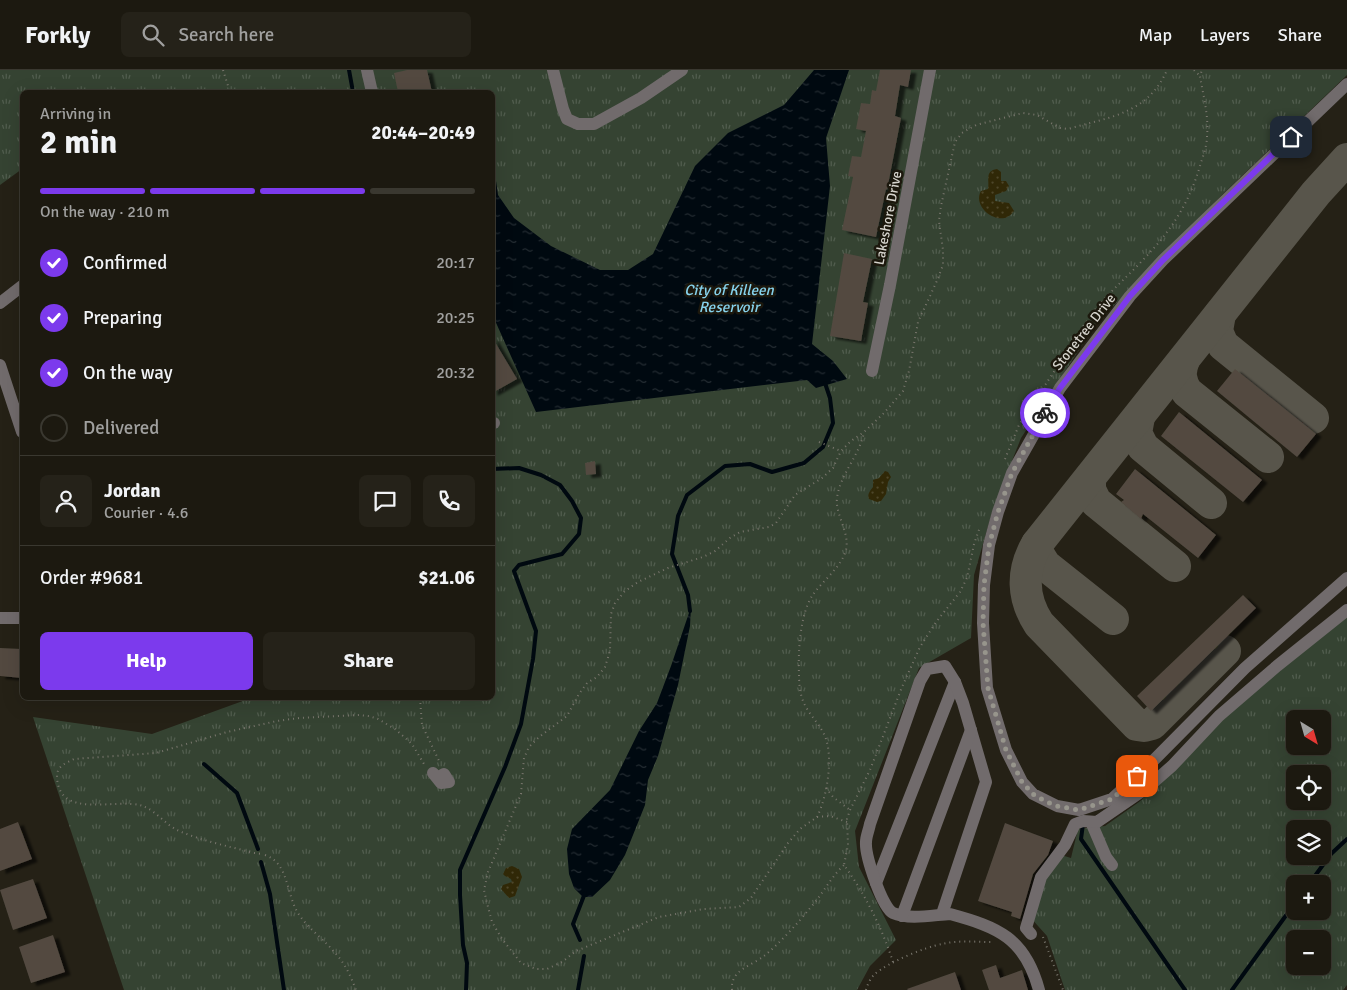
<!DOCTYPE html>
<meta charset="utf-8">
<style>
:root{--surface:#1c1910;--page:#252219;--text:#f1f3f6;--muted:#a0a09f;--line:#3a3830;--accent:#7c3aed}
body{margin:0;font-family:Signika,sans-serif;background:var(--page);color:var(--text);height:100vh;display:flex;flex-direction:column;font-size:19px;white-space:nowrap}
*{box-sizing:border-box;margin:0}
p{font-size:16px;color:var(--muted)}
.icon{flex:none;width:28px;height:28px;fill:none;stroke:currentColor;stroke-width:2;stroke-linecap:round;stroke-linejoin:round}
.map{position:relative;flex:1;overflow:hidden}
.panel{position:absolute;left:20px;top:20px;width:475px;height:610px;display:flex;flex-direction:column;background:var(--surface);border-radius:8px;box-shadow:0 5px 20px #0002,0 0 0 1px var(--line)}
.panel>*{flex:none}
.needle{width:32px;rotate:143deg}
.buttons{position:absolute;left:1286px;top:640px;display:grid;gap:10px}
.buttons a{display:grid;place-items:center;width:45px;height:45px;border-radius:8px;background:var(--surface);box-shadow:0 5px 20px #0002,0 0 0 1px var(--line);font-size:25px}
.pin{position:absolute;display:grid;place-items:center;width:42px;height:42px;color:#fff;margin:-21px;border-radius:10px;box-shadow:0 2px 8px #0006}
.courier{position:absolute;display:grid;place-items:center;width:50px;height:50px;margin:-25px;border:4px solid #7c3aed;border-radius:50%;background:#fff;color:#222;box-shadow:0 1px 6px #0007}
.overview em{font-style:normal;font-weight:700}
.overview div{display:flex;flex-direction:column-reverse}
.overview{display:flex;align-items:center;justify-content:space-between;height:85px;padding:0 20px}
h1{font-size:32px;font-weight:700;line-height:38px}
.bar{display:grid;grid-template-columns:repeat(4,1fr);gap:8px 5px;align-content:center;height:60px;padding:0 20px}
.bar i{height:6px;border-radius:4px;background:var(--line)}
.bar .on{background:var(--accent)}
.bar p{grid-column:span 4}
.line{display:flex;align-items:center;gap:12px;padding:0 20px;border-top:1px solid var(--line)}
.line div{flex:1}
.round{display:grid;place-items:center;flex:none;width:52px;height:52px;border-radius:8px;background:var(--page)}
ol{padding:0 20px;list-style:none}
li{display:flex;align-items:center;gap:15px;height:55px}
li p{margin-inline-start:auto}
li .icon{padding:5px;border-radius:50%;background:var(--accent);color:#fff;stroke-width:4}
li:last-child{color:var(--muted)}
li i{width:28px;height:28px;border:2px solid var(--line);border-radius:50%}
.cta{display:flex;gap:10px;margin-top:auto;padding:10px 20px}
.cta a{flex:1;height:58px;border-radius:8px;background:var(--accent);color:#fff;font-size:20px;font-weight:700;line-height:58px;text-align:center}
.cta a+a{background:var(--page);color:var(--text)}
header{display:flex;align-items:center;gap:30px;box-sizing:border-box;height:70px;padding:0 25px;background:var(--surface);border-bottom:1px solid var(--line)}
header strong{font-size:24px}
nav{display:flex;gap:28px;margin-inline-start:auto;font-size:18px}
.search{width:350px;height:45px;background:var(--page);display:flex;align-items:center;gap:12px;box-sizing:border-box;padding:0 18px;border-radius:8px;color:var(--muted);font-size:19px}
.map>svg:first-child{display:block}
.grass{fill:url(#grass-tufts);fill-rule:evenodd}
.sand{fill:url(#sand-dots)}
.water{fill:url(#water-ripples)}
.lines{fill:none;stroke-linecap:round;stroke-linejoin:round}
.stream{stroke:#000910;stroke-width:4}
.taxiway{stroke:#58554b;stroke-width:32}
.building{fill:#524a40;filter:url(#shadow)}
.path{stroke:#79766d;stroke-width:2;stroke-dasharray:1 4;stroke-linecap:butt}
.minor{stroke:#716b6c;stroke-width:12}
.done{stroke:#97958c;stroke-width:5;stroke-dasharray:0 9}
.route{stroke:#7c3aed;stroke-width:6}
.labels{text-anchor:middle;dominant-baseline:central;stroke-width:5;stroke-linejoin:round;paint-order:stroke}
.street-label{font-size:14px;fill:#d5d3cc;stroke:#1c180d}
.water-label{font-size:15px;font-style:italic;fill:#86d2ec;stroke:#1c180d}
</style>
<header>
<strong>Forkly</strong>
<div class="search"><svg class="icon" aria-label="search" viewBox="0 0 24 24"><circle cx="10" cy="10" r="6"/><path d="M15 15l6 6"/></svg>Search here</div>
<nav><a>Map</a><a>Layers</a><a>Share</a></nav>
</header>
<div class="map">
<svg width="1347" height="920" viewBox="0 0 1347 920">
<defs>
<pattern id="grass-tufts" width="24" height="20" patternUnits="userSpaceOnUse" patternTransform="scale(1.25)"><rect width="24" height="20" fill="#354332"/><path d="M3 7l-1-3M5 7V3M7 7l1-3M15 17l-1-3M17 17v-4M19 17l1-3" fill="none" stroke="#515d4e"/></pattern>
<pattern id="sand-dots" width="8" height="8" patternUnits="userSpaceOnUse" patternTransform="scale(1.25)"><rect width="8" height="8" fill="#302807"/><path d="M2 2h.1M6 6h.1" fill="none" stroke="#4d462a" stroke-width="1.8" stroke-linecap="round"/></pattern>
<pattern id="water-ripples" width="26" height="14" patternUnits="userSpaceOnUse" patternTransform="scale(1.25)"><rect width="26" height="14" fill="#000910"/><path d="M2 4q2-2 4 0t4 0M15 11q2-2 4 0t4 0" fill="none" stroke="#242c32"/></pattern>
<filter id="shadow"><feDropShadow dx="5.5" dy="3" stdDeviation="1" flood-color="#0009"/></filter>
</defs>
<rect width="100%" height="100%" fill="#252116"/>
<!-- grass -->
<g class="grass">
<polygon points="0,0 1347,0 1347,5 1223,124 1096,254 1021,368 993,439 974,505 971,568 919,598 855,761 859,797 896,870 870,896 857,920 124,920 33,647 152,664 251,628 492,628 492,22 22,22 22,99 0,115"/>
<path d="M1347,545V915L1343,920H1065L1047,866L1030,847L1043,808L1061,785L1071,788L1078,759L1105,756L1139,732L1180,695L1221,647ZM1295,649H1322V676H1295ZM1295,704H1322V731H1295ZM1295,759H1322V786H1295ZM1295,814H1322V841H1295ZM1295,869H1322V896H1295Z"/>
</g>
<!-- sand -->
<g class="sand">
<path d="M997,99L1001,102V111H1006L1009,116L1006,121L995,125V131L1009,133L1014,141C1002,160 971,138 981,121L988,119C990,111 984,101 997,99Z"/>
<path d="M885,401L888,402L891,407L888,412L886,424L881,431L877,432L869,429C867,424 870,421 873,417V410L879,408Z"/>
<polygon points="512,796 519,799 522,807 515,826 509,828 501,819 503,815 512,812 511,809 505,806 503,804 506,798"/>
</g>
<!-- water -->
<g class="water">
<polygon points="814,0 849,0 826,68 830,116 812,274 833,291 847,309 816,318 807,310 536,342 493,246 493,89 498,125 514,148 551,176 600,200 628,200 653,184 695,96 728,63 784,35"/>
<polygon points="691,537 690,556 678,615 658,686 648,710 645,735 625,785 610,810 592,827 583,827 574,818 569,804 567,779 572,759 610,720 639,661 657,633 671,596"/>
</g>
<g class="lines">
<!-- stream -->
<g class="stream">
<polyline points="349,0 353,22"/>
<polyline points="690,541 688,525 672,484 678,446 687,425 725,396 750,394 772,402 804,393 823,377 833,353 830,328 825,313"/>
<polyline points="204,694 237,723 258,779"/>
<polyline points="1083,754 1081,769 1185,920"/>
<polyline points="261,792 270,824 284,920"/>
<polyline points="1309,814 1331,784 1347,769"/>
<polyline points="580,870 573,854 585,823"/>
<polyline points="466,920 467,893 463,875 460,825 460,800 505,697 521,654 533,589 536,561 514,501 519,495 562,484 579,464 581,448 572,431 560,415 541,405 519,398 492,399"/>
<polyline points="578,920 584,886"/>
<polyline points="1232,920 1295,833"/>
</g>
<!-- taxiway -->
<g class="taxiway">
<polyline points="1220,244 1217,261 1223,275 1313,348"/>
<path d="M1184,290C1179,302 1180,311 1187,322L1268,387"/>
<polyline points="1139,347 1136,363 1143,377 1211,433"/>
<polyline points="1090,408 1090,420 1096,432 1175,496"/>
<polyline points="1037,474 1037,482 1045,495 1113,549"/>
<path d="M1225,581L1152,654L1144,656L1137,655L1039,554C1022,528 1021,501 1037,474L1316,123L1347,89"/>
</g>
</g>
<!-- building -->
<g class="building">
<polygon points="407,0 427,0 432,22 398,22 394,3"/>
<polygon points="880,0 911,0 908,17 900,15 895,46 901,48 887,120 886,119 876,167 842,160 853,107 848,106 852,86 861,87 866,61 856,59 861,33 870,34 872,20 876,21"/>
<polygon points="844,183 872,189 863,232 868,233 861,271 830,266"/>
<polygon points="492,267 517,309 492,323"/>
<polygon points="1235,299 1316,364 1297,387 1217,321"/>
<polygon points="1179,342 1262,410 1243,432 1161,366"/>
<polygon points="595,391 596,404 586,405 585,393"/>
<polygon points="1135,399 1216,465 1198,488 1143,444 1141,449 1121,432 1124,430 1116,424"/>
<polygon points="1243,525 1256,538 1151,641 1137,626"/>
<polygon points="0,578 22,579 22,608 0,606"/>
<polygon points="18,752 32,789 0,801 0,759"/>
<polygon points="1005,753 1053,771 1048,785 1033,804 1020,849 1011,846 1012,842 978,831"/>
<polygon points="33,809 47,848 13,860 0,820"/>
<polygon points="53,865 65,902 31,913 19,877"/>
<polygon points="996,895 1000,908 1022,900 1028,920 989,920 982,900"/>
<polygon points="955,902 961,920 908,920 907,919"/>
</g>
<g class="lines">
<!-- path -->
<g class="path">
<polyline points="223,0 230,22"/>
<polyline points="1194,0 1199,5"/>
<polyline points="819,372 841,381"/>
<path d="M1005,389L1019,355L1091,245C1106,225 1124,210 1141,192C1170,162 1188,136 1200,96C1203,86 1207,76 1207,66C1209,46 1203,25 1200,6L1202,0"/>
<polyline points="420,628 422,655 440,693"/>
<polyline points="826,718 833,727 850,740"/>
<path d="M817,747C827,727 833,690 826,669C822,657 812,648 806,637C800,627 799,615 799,604C798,582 800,545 812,526C822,511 841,498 846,480C850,462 835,445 837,428C840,404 860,385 864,362"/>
<path d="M847,752L830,746L817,747L800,759L788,773L751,828L739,837L704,839L659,847L576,881L562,892L547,899H536L521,893L502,869L492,852L487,833L484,820L488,802L521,724L524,688L529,677L539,667L567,646L579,624L587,613L597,607L605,597L610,581L611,544L615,533L625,521L638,512L668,498L703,487L715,481L730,468L740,462L769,457L776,453L795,425L822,408L833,398L841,381L851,371L864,362L884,343L903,321L909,301L918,252L936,213L943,195V180L939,151L941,136L955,72L962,63L976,55L1023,43L1037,45L1060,58L1068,59C1109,47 1148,44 1167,0"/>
<path d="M250,782C227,776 199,770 177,760C165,754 156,741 143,736C116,727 58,751 57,706C57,696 66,693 74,689L156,683L227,662L277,651L299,648L359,645L369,646L378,649L395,659L412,674L424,694"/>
<polyline points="254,783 263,784"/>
<path d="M265,785C289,793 286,824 298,843C308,859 324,869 335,883C345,893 351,907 356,920"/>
<polyline points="1043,867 1063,920"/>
<path d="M893,892C882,858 865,824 844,795L848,775L847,749L850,740L870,700L902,617L920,577L936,552L960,522L967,508L974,474L980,457"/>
<path d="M732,920C730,900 751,896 764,886C778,875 799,852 810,838C823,824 830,808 844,795"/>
<path d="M866,920C867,915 871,907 875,904C887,893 925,877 942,874C958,870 975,872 992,872"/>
</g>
<!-- minor -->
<g class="minor">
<polyline points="367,0 372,22"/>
<polyline points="553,0 563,39 567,49 578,54 594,54 641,28 682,0"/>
<polyline points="1347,14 1163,190 1130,226 1060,318 1012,403 998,442 989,475 984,515 983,553 987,618 1006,680 1022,712 1033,724 1057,736 1079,740 1112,729 1147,697 1245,598 1347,508"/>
<polyline points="0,233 22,216"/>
<polyline points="0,295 22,362"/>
<polyline points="872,301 890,215 930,0"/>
<polyline points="492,353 494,353"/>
<polyline points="0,548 22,548"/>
<polyline points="433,703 441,713 449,712 444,704 437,708"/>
<polyline points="1091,752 1106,787 1112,795"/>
<polyline points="876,813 955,612"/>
<path d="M942,844L986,712L963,633L955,612L945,596L927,599L920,611L870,754C869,760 866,766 866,772C865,785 882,838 893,843C909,850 933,845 950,844C998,857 1025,868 1039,920"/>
<polyline points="902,846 971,660"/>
<polyline points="1031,864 1026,858 1041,807 1065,775 1075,754 1083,751 1097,752 1148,717 1172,696 1219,646 1277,596 1347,540"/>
</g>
</g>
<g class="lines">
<!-- done -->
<polyline class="done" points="1045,343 1012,403 998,442 989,476 984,515 983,553 988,618 1006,680 1022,712 1033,724 1045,731 1056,736 1079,740 1112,729 1137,706"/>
<!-- route -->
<polyline class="route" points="1045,343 1060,318 1130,226 1163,190 1291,67"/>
</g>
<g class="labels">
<!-- street labels -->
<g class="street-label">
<text transform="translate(888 148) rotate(-79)">Lakeshore Drive</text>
<text transform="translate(1084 262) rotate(-52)">Stonetree Drive</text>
</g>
<!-- water labels -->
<g class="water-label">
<text x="729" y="220">City of Killeen<tspan x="729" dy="17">Reservoir</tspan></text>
</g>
</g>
</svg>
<div class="buttons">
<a><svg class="needle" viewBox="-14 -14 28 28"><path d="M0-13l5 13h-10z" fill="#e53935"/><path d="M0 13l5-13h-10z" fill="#a0a09f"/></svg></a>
<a><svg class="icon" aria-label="locate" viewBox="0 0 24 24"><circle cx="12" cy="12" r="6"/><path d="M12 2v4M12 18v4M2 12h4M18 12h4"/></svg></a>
<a><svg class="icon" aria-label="layers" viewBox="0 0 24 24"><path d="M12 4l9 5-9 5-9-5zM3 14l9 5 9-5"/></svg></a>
<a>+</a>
<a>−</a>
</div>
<div class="pin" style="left:1137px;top:706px;background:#ea580c"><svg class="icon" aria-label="bag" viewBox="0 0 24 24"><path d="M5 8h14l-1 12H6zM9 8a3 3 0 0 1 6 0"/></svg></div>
<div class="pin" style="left:1291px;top:67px;background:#1f2937"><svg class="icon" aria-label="home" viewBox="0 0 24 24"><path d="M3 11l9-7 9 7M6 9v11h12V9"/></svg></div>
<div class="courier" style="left:1045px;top:343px"><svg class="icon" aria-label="bike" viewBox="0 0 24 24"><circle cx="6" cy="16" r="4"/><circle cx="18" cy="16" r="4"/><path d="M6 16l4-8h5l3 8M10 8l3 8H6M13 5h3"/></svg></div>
<section class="panel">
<div class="overview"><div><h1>2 min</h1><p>Arriving in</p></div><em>20:44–20:49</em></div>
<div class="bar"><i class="on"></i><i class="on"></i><i class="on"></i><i></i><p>On the way · 210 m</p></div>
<ol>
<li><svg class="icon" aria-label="check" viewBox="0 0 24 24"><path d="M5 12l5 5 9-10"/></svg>Confirmed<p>20:17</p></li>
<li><svg class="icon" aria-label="check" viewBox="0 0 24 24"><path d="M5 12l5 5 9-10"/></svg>Preparing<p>20:25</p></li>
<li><svg class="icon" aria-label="check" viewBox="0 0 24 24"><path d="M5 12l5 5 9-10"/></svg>On the way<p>20:32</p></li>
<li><i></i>Delivered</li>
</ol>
<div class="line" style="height:90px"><a class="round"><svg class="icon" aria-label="person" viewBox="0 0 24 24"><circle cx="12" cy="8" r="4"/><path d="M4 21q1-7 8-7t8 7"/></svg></a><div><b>Jordan</b><p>Courier · 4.6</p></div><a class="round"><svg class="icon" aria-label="chat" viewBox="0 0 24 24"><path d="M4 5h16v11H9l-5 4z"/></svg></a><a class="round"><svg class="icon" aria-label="phone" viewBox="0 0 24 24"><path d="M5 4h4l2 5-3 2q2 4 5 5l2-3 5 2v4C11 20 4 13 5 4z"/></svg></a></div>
<div class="line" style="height:65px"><div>Order #9681</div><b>$21.06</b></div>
<div class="cta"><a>Help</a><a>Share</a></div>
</section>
</div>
